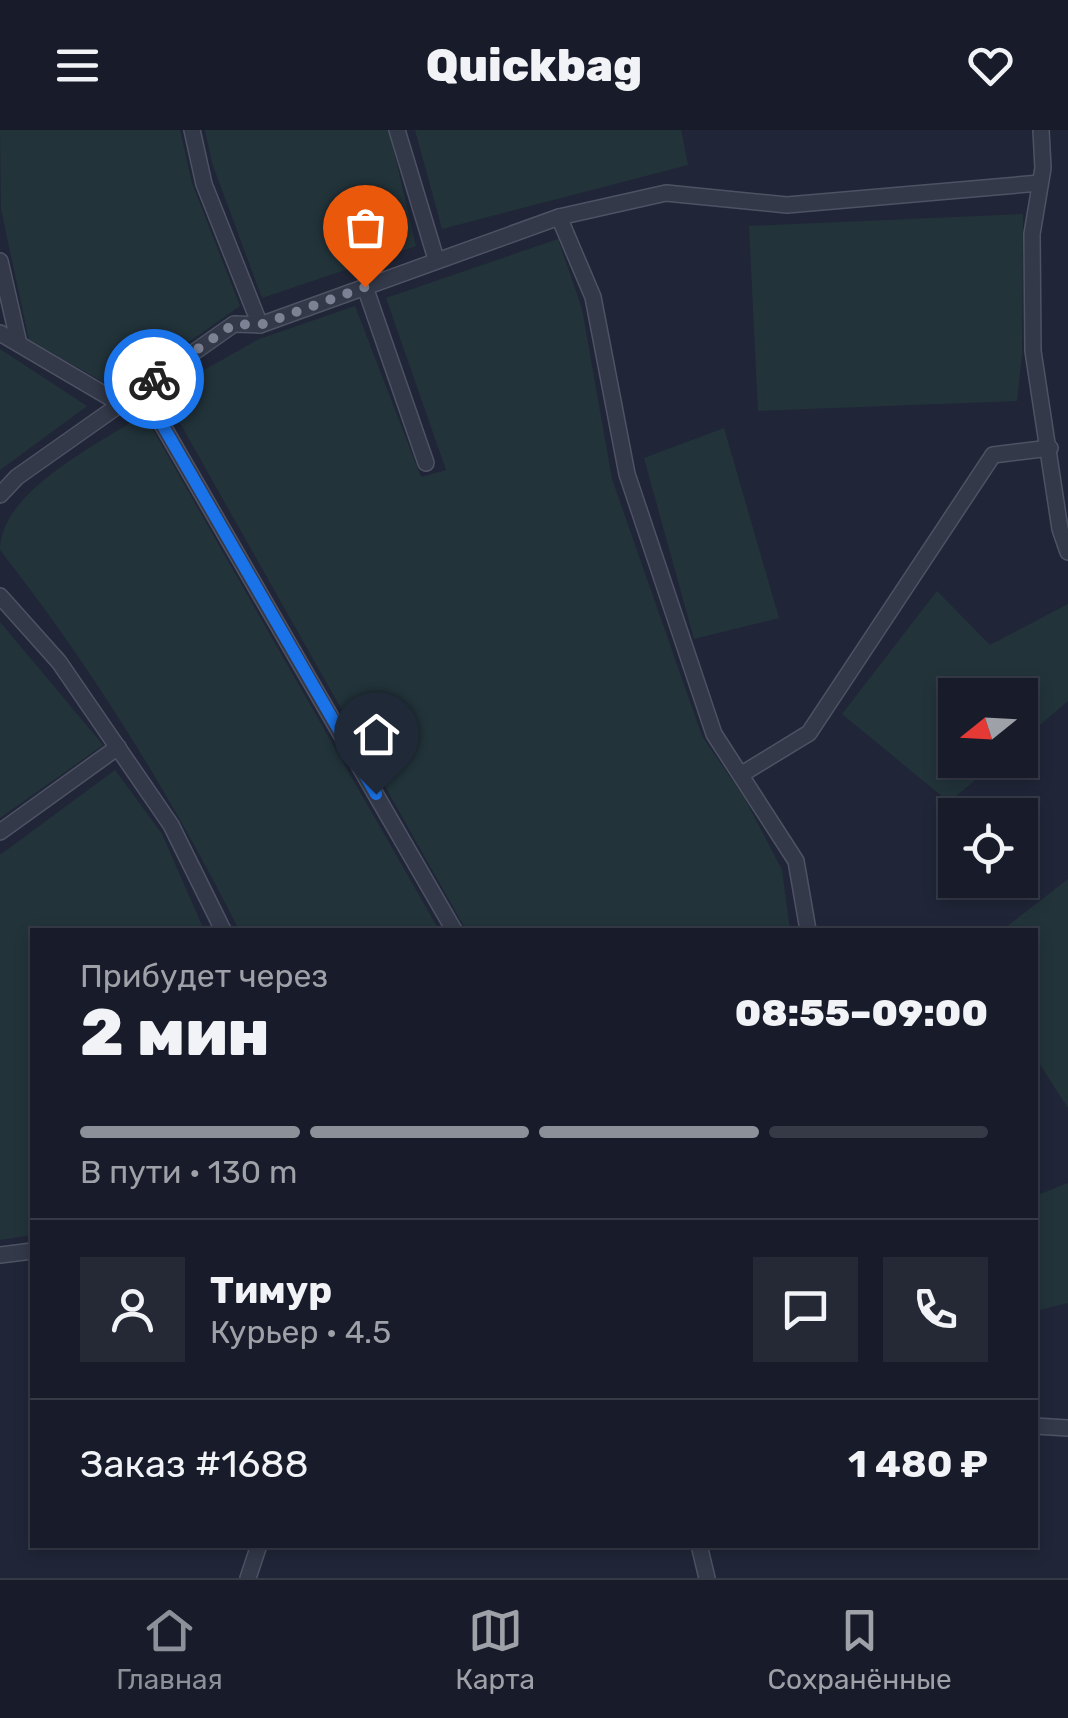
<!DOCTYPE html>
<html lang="ru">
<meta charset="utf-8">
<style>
:root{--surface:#181c2a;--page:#252936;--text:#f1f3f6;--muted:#9fa1a8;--line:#363a47;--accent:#8c9099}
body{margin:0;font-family:Rubik,sans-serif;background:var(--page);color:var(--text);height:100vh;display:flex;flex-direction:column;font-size:38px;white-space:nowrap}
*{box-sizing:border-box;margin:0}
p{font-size:32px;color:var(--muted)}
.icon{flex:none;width:55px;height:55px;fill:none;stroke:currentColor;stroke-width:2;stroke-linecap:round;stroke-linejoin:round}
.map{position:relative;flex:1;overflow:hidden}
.sheet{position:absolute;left:30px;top:798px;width:1008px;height:620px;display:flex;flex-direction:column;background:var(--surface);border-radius:0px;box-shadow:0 5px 15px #0003,0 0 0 2px var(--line)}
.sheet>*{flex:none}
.needle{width:65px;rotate:252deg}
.fabs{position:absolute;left:938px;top:548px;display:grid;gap:20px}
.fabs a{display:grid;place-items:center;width:100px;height:100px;border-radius:0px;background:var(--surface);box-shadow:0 5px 15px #0003,0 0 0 2px var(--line);font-size:50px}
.pin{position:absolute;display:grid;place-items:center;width:85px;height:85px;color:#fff;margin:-102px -42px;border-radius:50% 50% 50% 0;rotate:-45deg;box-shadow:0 0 10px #0007}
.pin .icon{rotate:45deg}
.courier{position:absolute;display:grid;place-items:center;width:100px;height:100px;margin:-50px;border:8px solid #1a73e8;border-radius:50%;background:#fff;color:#222;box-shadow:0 2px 12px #0007}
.headline em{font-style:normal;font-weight:800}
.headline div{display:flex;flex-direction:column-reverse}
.headline{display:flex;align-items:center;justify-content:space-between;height:170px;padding:0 50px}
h1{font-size:65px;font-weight:800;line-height:75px}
.bar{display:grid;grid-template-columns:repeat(4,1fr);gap:15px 10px;align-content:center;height:120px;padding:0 50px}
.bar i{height:12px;border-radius:8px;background:var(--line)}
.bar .active{background:var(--accent)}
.bar p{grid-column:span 4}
.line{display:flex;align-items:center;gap:25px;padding:0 50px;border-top:2px solid var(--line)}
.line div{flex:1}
.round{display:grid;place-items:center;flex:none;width:105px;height:105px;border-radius:0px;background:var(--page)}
header{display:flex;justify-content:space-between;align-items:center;height:130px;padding:0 50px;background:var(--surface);font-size:45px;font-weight:800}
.menu{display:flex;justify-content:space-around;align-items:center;height:140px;border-top:2px solid var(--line);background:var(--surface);font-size:28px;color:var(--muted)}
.menu a{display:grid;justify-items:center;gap:5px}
.menu .active{color:var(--accent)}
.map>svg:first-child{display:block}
.green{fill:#22333a}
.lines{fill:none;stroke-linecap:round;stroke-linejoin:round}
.lane-casing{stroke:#4e5364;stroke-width:18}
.lane{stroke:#333949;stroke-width:15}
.done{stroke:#7c8294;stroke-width:10;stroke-dasharray:0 18}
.route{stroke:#1a73e8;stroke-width:12}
</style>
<header><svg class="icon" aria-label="menu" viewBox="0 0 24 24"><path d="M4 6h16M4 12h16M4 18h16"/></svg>Quickbag<svg class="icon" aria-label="heart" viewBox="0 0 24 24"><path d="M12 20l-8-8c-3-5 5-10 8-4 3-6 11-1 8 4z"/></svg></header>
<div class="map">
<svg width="1068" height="1448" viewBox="0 0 1068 1448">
<rect width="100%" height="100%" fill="#202638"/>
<!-- green -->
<g class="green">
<polygon points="0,0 180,0 192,53 240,176 119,261 29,210 1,79"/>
<polygon points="205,0 389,0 416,116 262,168 212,33"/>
<polygon points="415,0 681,0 688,35 442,99"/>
<polygon points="1023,84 1022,224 1017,271 758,281 749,96"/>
<polygon points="558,109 582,179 612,349 702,606 745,669 782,740 790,800 466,800 163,263 259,209 355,176 421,347 446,340 386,168"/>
<polygon points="0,219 87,276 0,340"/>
<path d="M144,284L439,800H239C171,665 93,539 0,420C0,361 99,314 144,284Z"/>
<polygon points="724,298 779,488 694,509 644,328"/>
<polygon points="937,461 990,515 1068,474 1068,571 1020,612 1020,565 955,565 955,630 999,630 949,672 842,584"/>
<polygon points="0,492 103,615 0,688"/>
<polygon points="115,640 162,704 204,800 32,800 32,1105 0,1110 0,725"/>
<polygon points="1068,749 1068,978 1035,927 1035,800 1002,800"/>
<polygon points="1068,1053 1068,1173 1035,1181 1035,1066"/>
</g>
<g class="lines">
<!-- lane casing -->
<g class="lane-casing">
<g id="lane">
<polyline points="192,0 204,54 260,195"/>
<polyline points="397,0 436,129"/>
<polyline points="1041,0 1043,38 1032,104 1033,221 1060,399 1068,422"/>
<polyline points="559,87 666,63 787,75 1040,53"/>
<polyline points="0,131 19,214"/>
<polyline points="365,157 426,333"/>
<polyline points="0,203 119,273"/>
<polyline points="141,258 454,800"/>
<polyline points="0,365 17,347 234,194 260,195 559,87 593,167 627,344 714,604 796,731 808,800"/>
<polyline points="0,466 59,532 171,695 223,800"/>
<polyline points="742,644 809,603 993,325 1050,318"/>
<polyline points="0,702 118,617"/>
<polyline points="0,1125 32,1121"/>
<polyline points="1035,1296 1068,1298"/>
<polyline points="699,1415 707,1448"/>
<polyline points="248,1448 259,1415"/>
</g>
</g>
<!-- lane -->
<use href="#lane" class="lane"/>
</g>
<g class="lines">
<!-- done -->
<polyline class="done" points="154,249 234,194 260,195 365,157"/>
<!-- route -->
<polyline class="route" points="154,249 141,258 376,664"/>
</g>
</svg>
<div class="fabs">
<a><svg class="needle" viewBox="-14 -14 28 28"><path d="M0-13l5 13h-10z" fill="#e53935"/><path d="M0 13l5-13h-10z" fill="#9fa1a8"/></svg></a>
<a><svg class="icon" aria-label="locate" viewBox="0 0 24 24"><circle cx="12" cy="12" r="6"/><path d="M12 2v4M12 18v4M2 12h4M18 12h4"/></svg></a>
</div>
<div class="pin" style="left:365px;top:157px;background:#ea580c"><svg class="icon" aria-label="bag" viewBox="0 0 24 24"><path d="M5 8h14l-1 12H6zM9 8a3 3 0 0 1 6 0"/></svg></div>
<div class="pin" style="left:376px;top:664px;background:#1f2937"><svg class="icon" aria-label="home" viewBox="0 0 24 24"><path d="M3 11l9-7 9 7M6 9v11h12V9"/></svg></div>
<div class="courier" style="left:154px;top:249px"><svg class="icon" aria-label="bike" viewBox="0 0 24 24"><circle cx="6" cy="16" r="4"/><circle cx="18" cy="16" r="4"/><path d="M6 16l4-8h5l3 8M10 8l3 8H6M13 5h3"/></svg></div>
<section class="sheet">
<div class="headline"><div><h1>2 мин</h1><p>Прибудет через</p></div><em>08:55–09:00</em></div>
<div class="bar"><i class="active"></i><i class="active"></i><i class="active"></i><i></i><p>В пути · 130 m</p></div>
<div class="line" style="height:180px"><a class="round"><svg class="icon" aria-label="person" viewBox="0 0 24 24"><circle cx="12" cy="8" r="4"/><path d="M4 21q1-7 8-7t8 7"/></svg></a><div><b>Тимур</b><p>Курьер · 4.5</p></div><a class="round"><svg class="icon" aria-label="chat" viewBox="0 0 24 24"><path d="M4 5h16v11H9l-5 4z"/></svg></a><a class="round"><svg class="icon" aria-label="phone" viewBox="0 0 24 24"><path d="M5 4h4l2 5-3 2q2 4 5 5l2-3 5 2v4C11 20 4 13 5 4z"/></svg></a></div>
<div class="line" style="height:130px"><div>Заказ #1688</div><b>1 480 ₽</b></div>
</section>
</div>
<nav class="menu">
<a class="active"><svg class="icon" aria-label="home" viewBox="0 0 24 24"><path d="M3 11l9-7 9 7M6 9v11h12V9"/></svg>Главная</a>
<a><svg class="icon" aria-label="map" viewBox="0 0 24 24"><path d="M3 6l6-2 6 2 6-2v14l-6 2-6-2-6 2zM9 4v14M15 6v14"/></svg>Карта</a>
<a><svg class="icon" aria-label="saved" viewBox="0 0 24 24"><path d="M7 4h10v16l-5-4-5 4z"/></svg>Сохранённые</a>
</nav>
